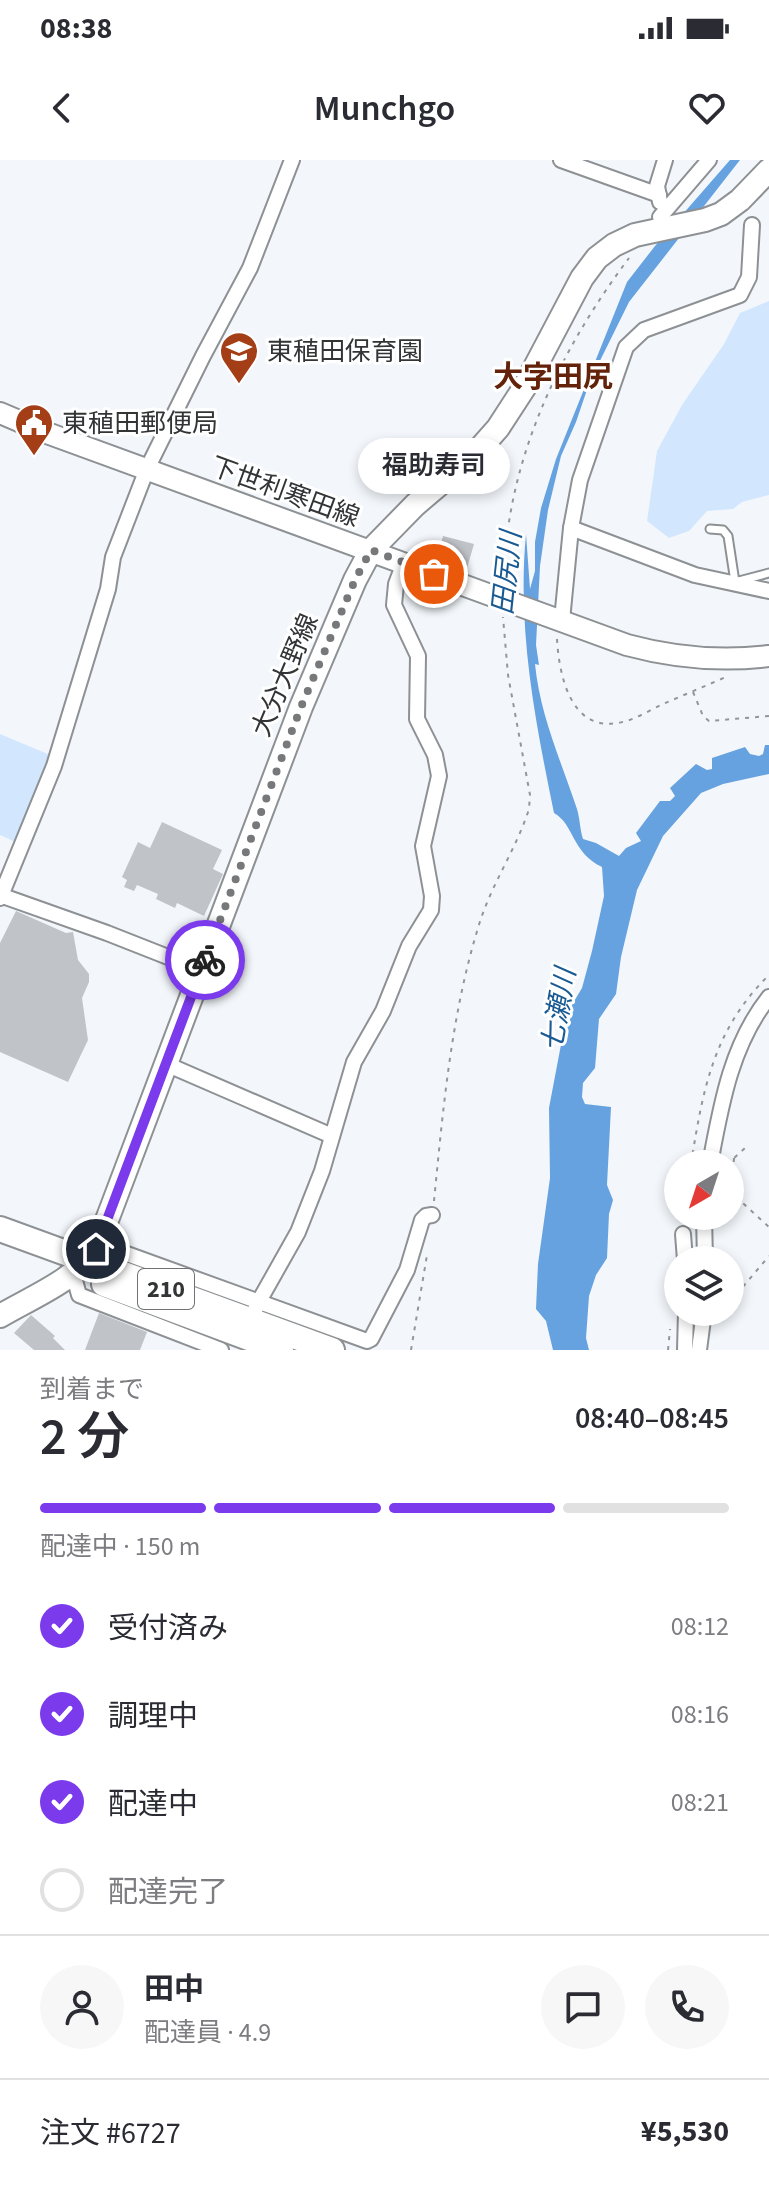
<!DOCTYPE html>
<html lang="ja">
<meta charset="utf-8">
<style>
:root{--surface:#fff;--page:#f7f7f7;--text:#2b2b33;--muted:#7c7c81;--line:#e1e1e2;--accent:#7c3aed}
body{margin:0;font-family:"Source Sans 3","Noto Sans JP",sans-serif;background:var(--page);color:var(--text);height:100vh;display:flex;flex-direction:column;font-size:30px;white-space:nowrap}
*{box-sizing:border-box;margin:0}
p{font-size:26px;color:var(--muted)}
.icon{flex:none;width:44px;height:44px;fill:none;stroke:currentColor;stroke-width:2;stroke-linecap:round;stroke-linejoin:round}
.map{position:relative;height:1190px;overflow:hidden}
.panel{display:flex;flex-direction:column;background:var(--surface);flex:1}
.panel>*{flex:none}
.needle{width:52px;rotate:219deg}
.controls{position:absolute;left:664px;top:990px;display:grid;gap:16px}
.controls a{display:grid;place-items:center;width:80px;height:80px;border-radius:50%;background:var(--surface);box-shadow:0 4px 12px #0003;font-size:40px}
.pin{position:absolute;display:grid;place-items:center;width:68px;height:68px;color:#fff;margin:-34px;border:4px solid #fff;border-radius:50%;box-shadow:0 2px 8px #0007}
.courier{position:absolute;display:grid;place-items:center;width:80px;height:80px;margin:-40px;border:6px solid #7c3aed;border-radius:50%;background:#fff;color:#222;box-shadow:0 2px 10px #0007}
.bubble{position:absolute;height:56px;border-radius:28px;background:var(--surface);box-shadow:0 4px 12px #0003;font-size:26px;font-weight:600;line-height:56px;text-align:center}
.headline em{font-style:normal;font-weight:600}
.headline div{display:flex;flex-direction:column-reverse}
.headline{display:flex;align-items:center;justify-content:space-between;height:136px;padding:0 40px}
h1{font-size:52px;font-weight:600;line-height:60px}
.bar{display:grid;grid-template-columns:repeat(4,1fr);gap:12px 8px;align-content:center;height:96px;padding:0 40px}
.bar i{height:10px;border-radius:6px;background:var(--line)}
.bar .on{background:var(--accent)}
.bar p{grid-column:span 4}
.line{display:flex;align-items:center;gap:20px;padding:0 40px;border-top:2px solid var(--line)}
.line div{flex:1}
.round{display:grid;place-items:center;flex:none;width:84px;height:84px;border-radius:42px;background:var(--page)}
ol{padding:0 40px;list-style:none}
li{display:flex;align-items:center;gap:24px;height:88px}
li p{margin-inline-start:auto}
li .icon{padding:8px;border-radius:50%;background:var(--accent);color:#fff;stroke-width:4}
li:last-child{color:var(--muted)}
li i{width:44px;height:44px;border:4px solid var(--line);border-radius:50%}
.status{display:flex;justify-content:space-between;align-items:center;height:56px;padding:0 40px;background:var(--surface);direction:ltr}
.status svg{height:22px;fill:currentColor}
header{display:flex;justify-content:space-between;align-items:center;height:104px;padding:0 40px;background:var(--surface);font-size:36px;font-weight:600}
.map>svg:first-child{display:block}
.green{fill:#d2e7fe}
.water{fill:#65a2df}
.building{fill:#c0c3c7}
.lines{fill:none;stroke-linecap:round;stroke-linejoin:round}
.lane-casing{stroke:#8d9194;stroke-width:11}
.street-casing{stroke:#8d9194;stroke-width:18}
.secondary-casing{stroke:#8d9194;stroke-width:24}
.primary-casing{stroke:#8d9194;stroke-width:26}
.highway-casing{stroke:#8d9194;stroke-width:28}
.path{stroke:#939699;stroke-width:2;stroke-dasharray:4 6;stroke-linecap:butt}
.lane{stroke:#fff;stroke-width:7}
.street{stroke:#fff;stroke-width:14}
.secondary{stroke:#fff;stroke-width:20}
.primary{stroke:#fff;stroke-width:22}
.highway{stroke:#fff;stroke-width:24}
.done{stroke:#76787a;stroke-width:8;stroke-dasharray:0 14.4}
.route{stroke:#7c3aed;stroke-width:10}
.labels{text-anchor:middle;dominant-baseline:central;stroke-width:6;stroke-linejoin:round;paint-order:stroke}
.shield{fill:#fff;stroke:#707172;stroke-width:2}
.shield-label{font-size:24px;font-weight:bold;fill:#323435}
.poi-label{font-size:26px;fill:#323435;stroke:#fff;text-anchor:start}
.street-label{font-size:26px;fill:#323435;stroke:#fff}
.water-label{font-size:28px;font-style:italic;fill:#195a93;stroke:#fff}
.quarter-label{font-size:30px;font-weight:bold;fill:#632209;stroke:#fff}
</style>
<div class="status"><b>08:38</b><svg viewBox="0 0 49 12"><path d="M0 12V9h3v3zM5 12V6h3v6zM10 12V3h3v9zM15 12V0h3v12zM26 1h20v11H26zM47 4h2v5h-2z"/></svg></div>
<header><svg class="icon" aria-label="back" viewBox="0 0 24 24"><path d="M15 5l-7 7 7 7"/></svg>Munchgo<svg class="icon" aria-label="heart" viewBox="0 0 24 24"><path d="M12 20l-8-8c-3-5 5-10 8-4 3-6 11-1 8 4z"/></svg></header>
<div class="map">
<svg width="769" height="1190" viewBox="0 0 769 1190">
<rect width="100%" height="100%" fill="#f3f7fb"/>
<!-- green -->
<g class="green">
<polygon points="769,141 769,335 742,342 733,349 707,351 689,371 669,378 647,361 657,291 682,245 724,184 740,153"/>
<polygon points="0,574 55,597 20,684 0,675"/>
</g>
<!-- water -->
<path class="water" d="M730,0H740L629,142L590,221L576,262L561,296L548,350L540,406L536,485L539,505L535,504C540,555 561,601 577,649C580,659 580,670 583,679L596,683L619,696L626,688L641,681L636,673L660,641H670L675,636L670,628L696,604L707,610L712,609V598L745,587L750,594L759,596L763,594L765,585H769V614L723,624L701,633L663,676L637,730L621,797L616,834L599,859L595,908L583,923L582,937L585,944L611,947L607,1025L613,1040L609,1054L607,1098L596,1115L589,1136L586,1178L589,1190H553L546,1161L536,1149L538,1104L550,1018L549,948L567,853L582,828L592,791L604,736L602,707C572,693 574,664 554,653C535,560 517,469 526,374L530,429L535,411V382L541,348L556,299L627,122L655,86Z"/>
<!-- building -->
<g class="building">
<polygon points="443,376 474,384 467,408 437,399"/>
<polygon points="162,662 222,690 213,709 223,714 204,756 177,743 175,748 156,739 158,734 137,725 134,731 124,727 127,720 122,717 138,682 150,688"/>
<polygon points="16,751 66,773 73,772 78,800 89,814 89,822 82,838 88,880 68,922 0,892 0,783"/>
<polygon points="99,1153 147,1172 140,1190 85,1190"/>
<polygon points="31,1155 55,1176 53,1178 65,1190 34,1190 14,1173"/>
</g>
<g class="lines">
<!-- lane casing -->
<g class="lane-casing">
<polyline id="lane" points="710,369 723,370 728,376 735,422 769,413"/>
</g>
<!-- street casing -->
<g class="street-casing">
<g id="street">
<polyline points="561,0 659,35"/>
<polyline points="660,42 657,26 665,0"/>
<polyline points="660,57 709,0"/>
<polyline points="571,368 695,415 769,431"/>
<polyline points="562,460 571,368 580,320 626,187 644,170 740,135 749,117 752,65"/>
<polyline points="0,735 107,773 201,810"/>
<polyline points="0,738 54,606 108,429 113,397 147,309 203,196 250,108 292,0"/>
<polyline points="166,904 332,976"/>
<path d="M710,1004C721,945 731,885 769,837"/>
<polyline points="704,1056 705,1100"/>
<polyline points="683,1074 685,1100"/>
<polyline points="127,1094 367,1181 371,1179 407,1110 422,1060 426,1056 432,1055"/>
<polyline points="73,1113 79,1135 221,1190"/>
<polyline points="251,1160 258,1143 298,1072 322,1011 354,902 383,851 409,786 431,750 432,736 423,686 439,616 435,595 417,559 418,496 394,445 396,424 404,403"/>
<polyline points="685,1190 686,1152"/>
<polyline points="699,1190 704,1152"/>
</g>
</g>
<!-- secondary casing -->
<g class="secondary-casing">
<path id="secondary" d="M0,253L47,273L627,485C675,498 720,502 769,496"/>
</g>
<!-- primary casing -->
<g class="primary-casing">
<path id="primary" d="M0,1156C32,1137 74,1121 96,1089L301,547L355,420L371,390L415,345L475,294L498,268L524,228L582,118L597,98L614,85L635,75L705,60L721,54L740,40L769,10"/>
</g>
<!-- highway casing -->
<g class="highway-casing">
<g id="highway">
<polyline points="0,1069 332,1190"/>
<polyline points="104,1124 281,1190"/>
</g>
</g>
<!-- path -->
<g class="path">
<path d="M504,422C505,304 559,191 629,98"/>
<path d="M557,479C559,514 570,571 617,563C633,561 648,551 663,544C684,535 705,526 726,517"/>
<polyline points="693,532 703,556 709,561 769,556"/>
<polyline points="734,998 732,1029 734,1035 769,1067"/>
<polyline points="725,1001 734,998 746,987"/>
<path d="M691,1004C703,929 713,870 769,815"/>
<path d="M434,1041C443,950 451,856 478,768C490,726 516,690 529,649L530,635L508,515L503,457"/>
<polyline points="730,1142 769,1096"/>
<polyline points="674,1143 678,1117"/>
<polyline points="411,1190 427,1095"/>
<polyline points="668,1190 670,1169"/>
</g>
<!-- lane -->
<use href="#lane" class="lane"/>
<!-- street -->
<use href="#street" class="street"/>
<!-- secondary -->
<use href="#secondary" class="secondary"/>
<!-- primary -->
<use href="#primary" class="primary"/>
<!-- highway -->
<use href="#highway" class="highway"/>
</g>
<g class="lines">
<!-- done -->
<polyline class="done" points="205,800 301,547 355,420 371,390 434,414"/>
<!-- route -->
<polyline class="route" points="96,1089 205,800"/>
</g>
<!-- icons -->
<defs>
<g id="school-pin" transform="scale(2)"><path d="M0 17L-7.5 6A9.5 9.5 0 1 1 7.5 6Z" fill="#a43e16" stroke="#fff"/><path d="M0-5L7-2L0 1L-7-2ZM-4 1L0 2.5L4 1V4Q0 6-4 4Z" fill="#fff"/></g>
<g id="civic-pin" transform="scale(2)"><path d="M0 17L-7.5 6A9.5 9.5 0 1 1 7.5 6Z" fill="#a43e16" stroke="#fff"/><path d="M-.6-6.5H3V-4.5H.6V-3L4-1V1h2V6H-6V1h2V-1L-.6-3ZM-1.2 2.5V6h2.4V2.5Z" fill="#fff"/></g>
</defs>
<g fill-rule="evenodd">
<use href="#school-pin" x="239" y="191"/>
<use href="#civic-pin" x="34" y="263"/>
</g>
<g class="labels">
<!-- shield labels -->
<rect class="shield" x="138" y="1109" width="56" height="40" rx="6"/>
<g class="shield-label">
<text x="166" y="1129">210</text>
</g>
<!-- poi labels -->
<g class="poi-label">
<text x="267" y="191">東稙田保育園</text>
<text x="62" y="263">東稙田郵便局</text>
</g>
<!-- street labels -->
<g class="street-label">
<text transform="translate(285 332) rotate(20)">下世利寒田線</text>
<text transform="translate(285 515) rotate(-67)">大分大野線</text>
</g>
<!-- water labels -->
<g class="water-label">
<text transform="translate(507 413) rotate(-84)">田尻川</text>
<text transform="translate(559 850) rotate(-80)">七瀬川</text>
</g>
<!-- quarter labels -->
<g class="quarter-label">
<text x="553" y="217">大字田尻</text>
</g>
</g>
</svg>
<div class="controls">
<a><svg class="needle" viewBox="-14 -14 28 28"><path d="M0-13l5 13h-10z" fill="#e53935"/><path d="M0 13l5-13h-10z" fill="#7c7c81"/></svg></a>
<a><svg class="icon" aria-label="layers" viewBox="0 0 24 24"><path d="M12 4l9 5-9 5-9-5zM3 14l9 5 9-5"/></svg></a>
</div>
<div class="pin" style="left:434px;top:414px;background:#ea580c"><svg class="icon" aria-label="bag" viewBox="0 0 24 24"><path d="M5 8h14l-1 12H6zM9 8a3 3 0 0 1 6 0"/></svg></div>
<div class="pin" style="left:96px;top:1089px;background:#1f2937"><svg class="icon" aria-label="home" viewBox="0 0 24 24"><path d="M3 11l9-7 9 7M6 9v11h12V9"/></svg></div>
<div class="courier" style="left:205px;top:800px"><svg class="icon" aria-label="bike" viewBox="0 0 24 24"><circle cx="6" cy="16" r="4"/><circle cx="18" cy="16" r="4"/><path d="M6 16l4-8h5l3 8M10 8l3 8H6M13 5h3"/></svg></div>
<div class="bubble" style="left:358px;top:278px;width:152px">福助寿司</div>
</div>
<section class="panel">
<div class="headline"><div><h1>2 分</h1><p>到着まで</p></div><em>08:40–08:45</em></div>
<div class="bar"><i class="on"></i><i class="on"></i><i class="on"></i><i></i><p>配達中 · 150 m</p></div>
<ol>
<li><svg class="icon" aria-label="check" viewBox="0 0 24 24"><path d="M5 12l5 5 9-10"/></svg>受付済み<p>08:12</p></li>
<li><svg class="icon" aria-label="check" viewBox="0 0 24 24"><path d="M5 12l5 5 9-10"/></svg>調理中<p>08:16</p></li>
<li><svg class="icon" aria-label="check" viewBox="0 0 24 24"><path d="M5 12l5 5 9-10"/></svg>配達中<p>08:21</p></li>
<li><i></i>配達完了</li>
</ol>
<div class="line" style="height:144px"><a class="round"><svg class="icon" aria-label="person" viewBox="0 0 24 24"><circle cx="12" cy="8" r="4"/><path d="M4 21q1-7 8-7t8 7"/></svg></a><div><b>田中</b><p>配達員 · 4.9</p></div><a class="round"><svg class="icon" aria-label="chat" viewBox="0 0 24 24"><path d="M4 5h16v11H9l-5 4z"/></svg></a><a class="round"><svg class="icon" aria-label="phone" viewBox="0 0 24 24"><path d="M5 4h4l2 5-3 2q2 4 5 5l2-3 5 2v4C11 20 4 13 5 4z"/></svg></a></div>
<div class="line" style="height:104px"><div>注文 #6727</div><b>¥5,530</b></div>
</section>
